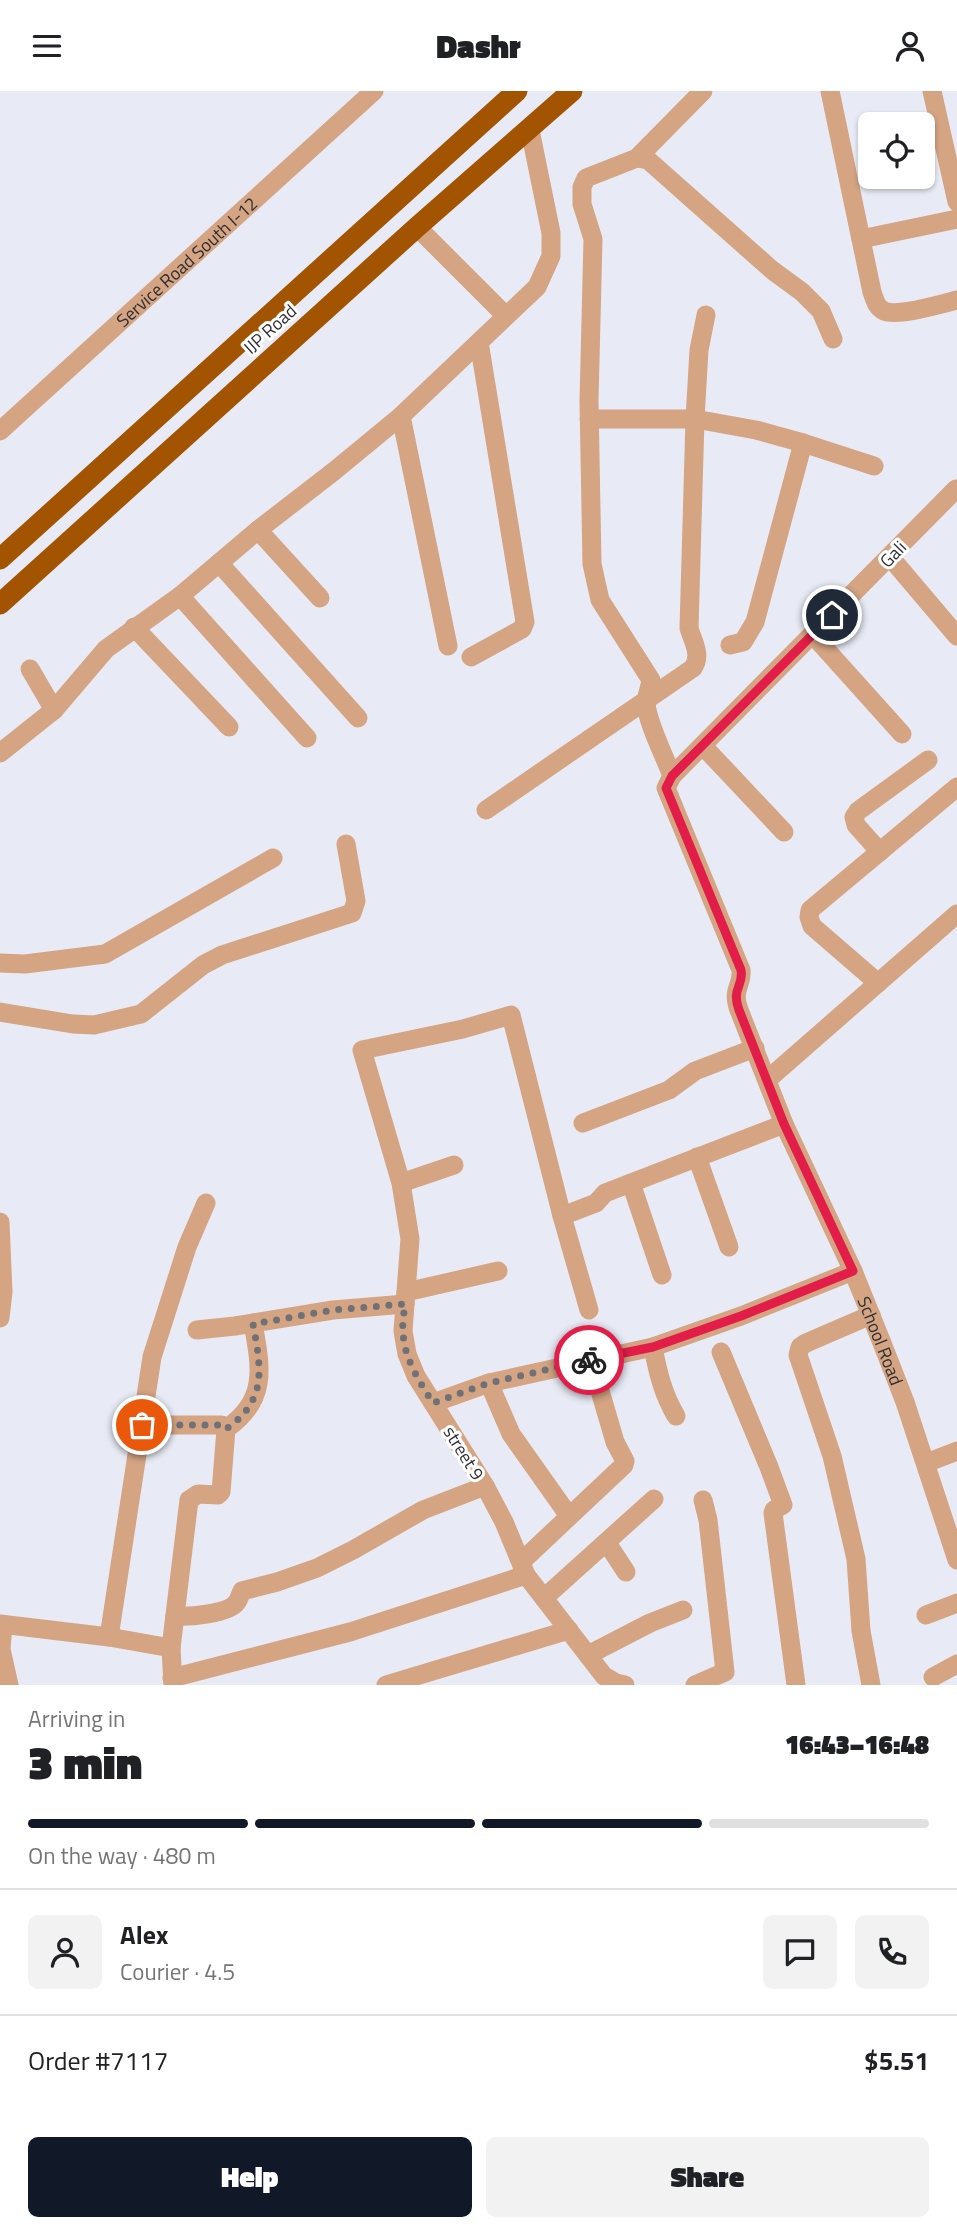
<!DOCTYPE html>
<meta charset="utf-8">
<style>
:root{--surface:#fff;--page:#f2f2f2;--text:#202124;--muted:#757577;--line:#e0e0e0;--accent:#111827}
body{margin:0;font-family:"Titillium Web",sans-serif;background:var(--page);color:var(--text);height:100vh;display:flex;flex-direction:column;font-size:26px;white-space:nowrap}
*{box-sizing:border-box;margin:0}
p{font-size:23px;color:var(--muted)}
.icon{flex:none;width:38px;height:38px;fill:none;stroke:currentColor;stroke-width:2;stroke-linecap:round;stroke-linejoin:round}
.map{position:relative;height:1594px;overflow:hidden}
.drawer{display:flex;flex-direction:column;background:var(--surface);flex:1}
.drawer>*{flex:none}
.tools{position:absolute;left:858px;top:21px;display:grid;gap:14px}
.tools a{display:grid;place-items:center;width:77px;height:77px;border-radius:10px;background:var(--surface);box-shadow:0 2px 5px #0004;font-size:35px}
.pin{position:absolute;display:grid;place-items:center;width:60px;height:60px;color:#fff;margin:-30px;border:4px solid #fff;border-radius:50%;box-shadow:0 2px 7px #0007}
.courier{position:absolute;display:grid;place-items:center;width:70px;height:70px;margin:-35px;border:5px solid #e11d48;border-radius:50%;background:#fff;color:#222;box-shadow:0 2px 9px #0007}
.summary em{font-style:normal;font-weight:800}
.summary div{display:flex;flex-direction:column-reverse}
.summary{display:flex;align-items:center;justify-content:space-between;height:119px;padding:0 28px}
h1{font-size:46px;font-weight:800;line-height:52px}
.bar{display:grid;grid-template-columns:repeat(4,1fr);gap:10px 7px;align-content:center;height:84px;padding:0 28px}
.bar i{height:9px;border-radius:5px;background:var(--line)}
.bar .current{background:var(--accent)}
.bar p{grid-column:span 4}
.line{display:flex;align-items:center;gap:18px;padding:0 28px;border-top:2px solid var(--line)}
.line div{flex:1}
.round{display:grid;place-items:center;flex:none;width:74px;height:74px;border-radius:10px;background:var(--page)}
.primary-button{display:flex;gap:14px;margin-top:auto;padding:14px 28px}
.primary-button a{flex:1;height:80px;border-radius:10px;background:var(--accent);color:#fff;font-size:28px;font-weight:800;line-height:80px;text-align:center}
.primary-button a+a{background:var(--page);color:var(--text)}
header{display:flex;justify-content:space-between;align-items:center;height:91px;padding:0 28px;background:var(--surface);font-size:32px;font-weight:800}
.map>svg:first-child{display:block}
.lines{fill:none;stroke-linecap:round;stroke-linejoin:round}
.minor{stroke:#d4a483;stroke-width:19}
.highway{stroke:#a25400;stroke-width:21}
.done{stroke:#707177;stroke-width:7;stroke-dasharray:0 12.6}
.route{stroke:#e11d48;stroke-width:9}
.labels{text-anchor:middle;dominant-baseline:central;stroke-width:6;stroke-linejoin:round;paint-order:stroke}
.street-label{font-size:18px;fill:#2f2f33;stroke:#fff}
</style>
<header><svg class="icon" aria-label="menu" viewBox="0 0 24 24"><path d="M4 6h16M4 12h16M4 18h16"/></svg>Dashr<svg class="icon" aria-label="person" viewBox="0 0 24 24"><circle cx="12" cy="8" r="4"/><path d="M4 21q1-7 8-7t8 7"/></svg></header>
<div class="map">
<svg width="957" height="1594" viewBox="0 0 957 1594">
<rect width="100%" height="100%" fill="#e8ebf5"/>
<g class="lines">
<!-- minor -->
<g class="minor">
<path d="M830,0L872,201C875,209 876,216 884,220C898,226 941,213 957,209"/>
<polyline points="932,0 957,111"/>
<polyline points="637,67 703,0"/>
<polyline points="417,136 506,225"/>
<polyline points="861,148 957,128"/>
<polyline points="401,325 448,555"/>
<polyline points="589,328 695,328 756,339 803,352 874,375"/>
<path id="s1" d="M0,340L374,0"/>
<path id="s2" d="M956,398L672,685L666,697L741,879C743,895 731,897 739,919L784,1033L853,1180L882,1252L905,1311L957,1469"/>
<polyline points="258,439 320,507"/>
<polyline points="890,466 957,545"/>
<polyline points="219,472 358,627"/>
<polyline points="180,505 307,647"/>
<polyline points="134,536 229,636"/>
<polyline points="813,544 902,643"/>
<polyline points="730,554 743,551 755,531 803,352"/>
<polyline points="471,566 522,538 525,531 479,251"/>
<polyline points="30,578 54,619"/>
<polyline points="703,655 784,741"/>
<polyline points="0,662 54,619 106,558 180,505 258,439 333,381 401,325 537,196 551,165 551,142 530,39"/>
<path d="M672,685C665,666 646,629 646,611C647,603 650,597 651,589L600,509L592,473L589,310L593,148L582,113V96L586,87L637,67L648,69L772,179L802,201L821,220L833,248"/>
<path d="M486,719L693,577C702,564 693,551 689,537L695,328L699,259L706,224"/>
<polyline points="880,761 856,734 854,726 858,720 928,669"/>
<polyline points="0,872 25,873 105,863 273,767"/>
<polyline points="878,892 812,835 809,826 810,819 957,696"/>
<polyline points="0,921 73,933 94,934 141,923 203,874 222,864 352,822 356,810 346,753"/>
<polyline points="767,989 957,823"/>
<polyline points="583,1032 669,999 695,980 755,957"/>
<polyline points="697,1066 729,1156"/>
<polyline points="401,1092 454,1074"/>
<polyline points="631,1092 662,1184"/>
<polyline points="562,1125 589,1219"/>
<polyline points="0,1131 3,1201 0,1227"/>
<polyline points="406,1201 498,1180"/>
<polyline points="871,1224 806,1252 800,1256 798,1264 832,1365 856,1468 861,1540 871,1594"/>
<polyline points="197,1239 235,1235 333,1219 405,1213"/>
<path d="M653,1256C658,1282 663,1303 676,1325"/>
<polyline points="721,1261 769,1376 783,1414 774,1419 773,1422 796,1594"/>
<polyline points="489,1292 511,1343 569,1425"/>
<polyline points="433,1312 489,1292 653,1256 741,1225 853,1180"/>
<polyline points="142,1334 222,1334 226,1338 221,1401 218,1404 198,1403 189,1409 171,1557 173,1594"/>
<path d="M226,1338C268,1309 261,1277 253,1232"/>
<polyline points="926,1372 957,1360"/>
<polyline points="607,1452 626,1481"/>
<polyline points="521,1471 624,1374 625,1370 615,1351 591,1269"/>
<polyline points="544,1507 654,1408"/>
<polyline points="926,1524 957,1512"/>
<path d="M175,1525C188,1526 229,1523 237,1511C239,1508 240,1504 242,1500L277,1491L317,1477L353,1459L423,1419L485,1395"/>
<polyline points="0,1533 109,1546 171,1557"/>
<polyline points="3,1534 1,1558 9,1594"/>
<polyline points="109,1546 152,1266 187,1156 206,1112"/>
<polyline points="588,1564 650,1532 683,1519"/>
<polyline points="933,1586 957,1573"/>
<polyline points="172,1587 350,1541 526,1484"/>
<polyline points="386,1594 569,1539"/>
<polyline points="625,1594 616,1592 604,1585 526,1484 504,1431 485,1395 416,1285 407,1263 403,1240 410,1148 401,1092 362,959 463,938 511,924 562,1125 596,1112 605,1102 784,1033"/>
<polyline points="695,1594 725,1581 708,1429 703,1409"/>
</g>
<!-- highway -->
<g class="highway">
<polyline points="0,468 517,0"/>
<polyline points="0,513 417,136 572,0"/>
</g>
</g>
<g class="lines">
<!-- done -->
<path class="done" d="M142,1334H222L226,1338C268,1309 261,1277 253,1233L333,1219L405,1213C404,1222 402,1232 403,1241C404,1267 419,1290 433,1312L489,1292L589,1269"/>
<!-- route -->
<path class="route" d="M589,1269L653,1256L741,1225L853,1180L784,1033L739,919C731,897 744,895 741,879L666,697L672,685L832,524"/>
</g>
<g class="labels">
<!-- street labels -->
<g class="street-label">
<text stroke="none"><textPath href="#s1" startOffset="252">Service Road South I-12</textPath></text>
<text transform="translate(270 238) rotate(-42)">IJP Road</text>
<text transform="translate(893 463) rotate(-46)">Gali</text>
<text stroke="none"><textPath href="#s2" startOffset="1015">School Road</textPath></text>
<text transform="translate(464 1362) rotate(58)">street 9</text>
</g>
</g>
</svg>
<div class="tools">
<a><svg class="icon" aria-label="locate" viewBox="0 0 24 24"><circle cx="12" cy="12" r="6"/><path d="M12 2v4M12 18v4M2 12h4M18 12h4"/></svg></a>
</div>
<div class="pin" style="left:142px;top:1334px;background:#ea580c"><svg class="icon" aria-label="bag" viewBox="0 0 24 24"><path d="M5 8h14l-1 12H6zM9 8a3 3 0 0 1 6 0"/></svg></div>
<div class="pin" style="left:832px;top:524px;background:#1f2937"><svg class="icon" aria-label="home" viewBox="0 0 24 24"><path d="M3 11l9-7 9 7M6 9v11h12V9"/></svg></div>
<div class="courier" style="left:589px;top:1269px"><svg class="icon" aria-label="bike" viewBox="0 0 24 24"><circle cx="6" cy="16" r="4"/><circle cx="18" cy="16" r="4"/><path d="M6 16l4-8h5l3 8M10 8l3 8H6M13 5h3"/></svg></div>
</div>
<section class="drawer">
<div class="summary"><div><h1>3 min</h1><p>Arriving in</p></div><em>16:43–16:48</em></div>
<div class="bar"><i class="current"></i><i class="current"></i><i class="current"></i><i></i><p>On the way · 480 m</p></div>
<div class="line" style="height:126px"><a class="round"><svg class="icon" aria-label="person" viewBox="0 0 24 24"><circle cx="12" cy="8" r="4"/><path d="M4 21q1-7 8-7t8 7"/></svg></a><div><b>Alex</b><p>Courier · 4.5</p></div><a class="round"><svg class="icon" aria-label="chat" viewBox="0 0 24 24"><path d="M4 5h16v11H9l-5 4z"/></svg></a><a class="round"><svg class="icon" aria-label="phone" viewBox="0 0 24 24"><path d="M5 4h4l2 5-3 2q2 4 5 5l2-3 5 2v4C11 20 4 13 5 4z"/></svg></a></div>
<div class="line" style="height:91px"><div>Order #7117</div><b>$5.51</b></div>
<div class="primary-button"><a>Help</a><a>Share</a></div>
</section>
